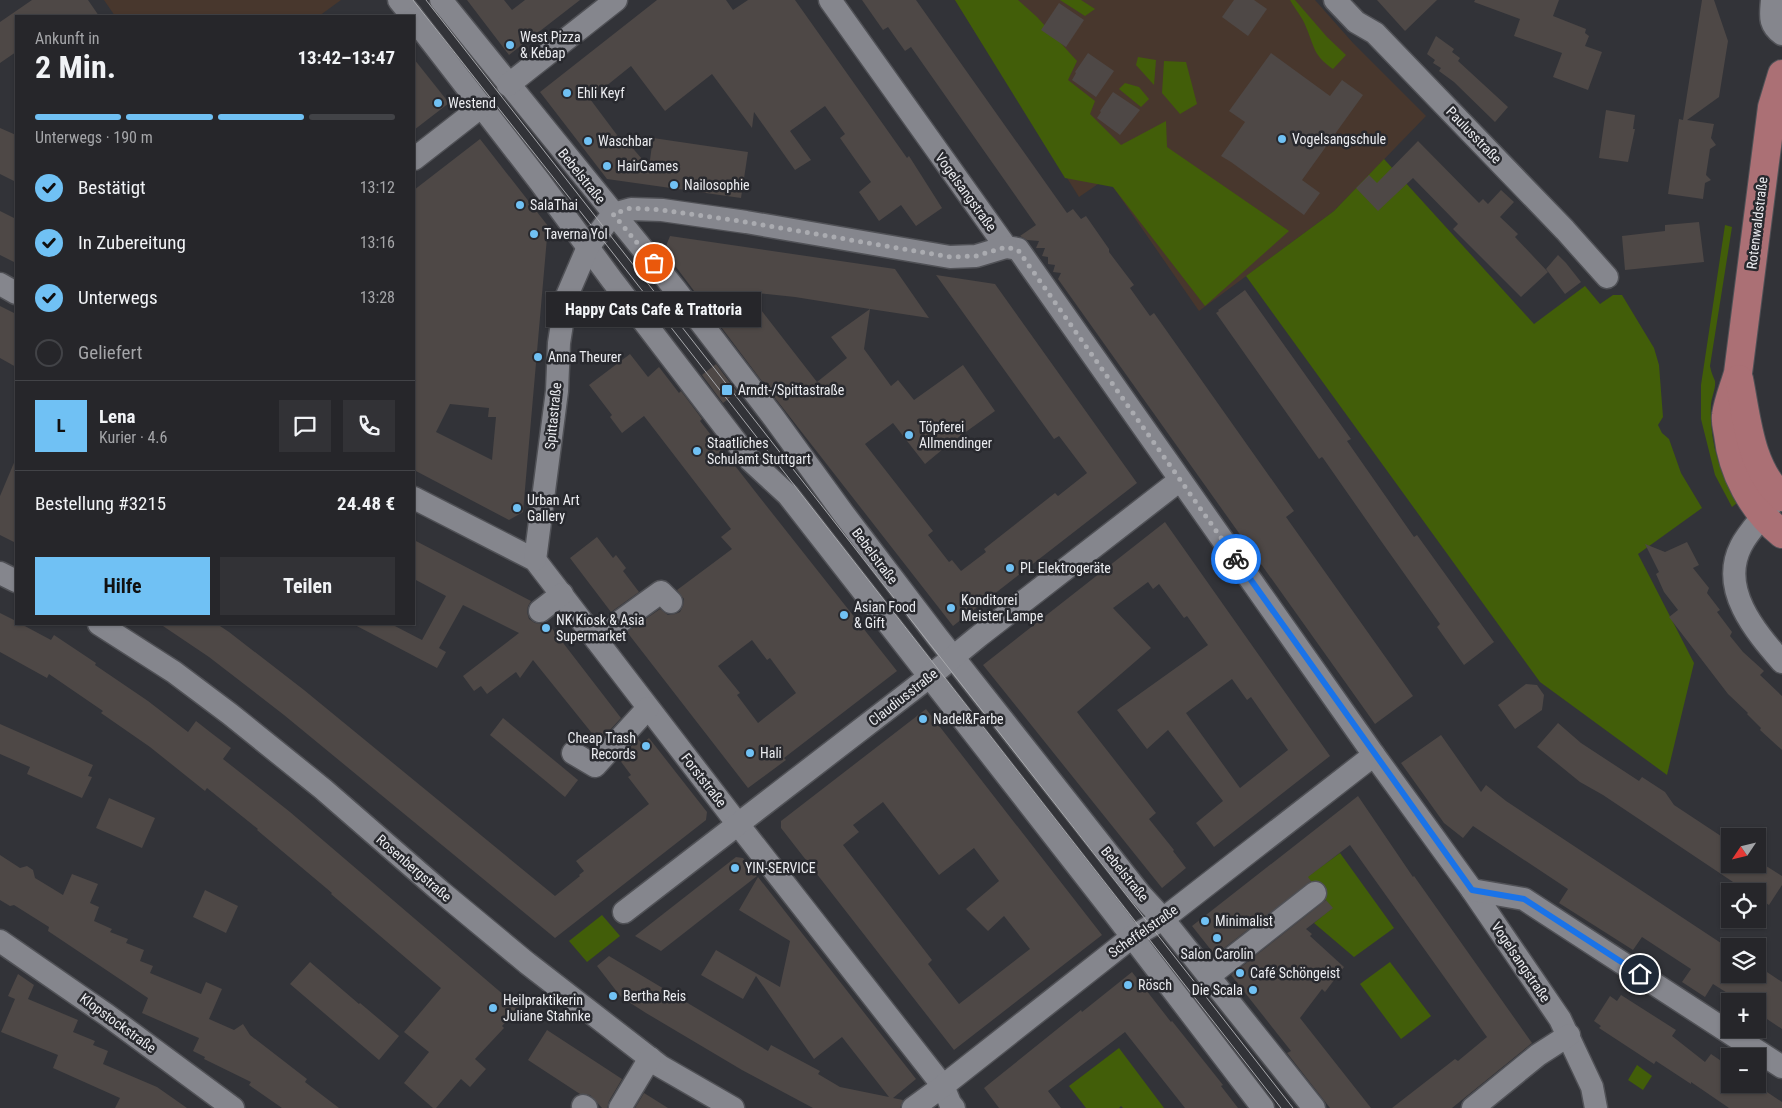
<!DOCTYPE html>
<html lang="de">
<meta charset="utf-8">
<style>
:root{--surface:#26262a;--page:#323236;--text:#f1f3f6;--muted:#a4a5a8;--line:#424347;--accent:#70c1f4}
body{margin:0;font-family:"Roboto Condensed",sans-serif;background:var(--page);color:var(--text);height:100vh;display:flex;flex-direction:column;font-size:19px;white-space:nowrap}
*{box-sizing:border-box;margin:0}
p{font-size:16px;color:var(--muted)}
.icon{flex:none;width:28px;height:28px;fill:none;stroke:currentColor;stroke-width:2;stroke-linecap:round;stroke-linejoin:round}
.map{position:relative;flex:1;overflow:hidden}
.side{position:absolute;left:15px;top:15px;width:400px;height:610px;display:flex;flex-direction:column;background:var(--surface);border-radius:0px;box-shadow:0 1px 4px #0004,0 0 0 1px var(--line)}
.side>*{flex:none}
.needle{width:32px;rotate:235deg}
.tools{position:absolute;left:1721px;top:828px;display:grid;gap:10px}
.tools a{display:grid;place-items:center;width:45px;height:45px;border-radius:0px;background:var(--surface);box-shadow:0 1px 4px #0004,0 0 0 1px var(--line);font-size:25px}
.pin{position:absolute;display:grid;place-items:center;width:42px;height:42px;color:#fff;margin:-21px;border:2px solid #fff;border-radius:50%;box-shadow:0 1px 5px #0007}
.courier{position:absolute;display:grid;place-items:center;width:50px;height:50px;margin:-25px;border:4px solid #1a73e8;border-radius:50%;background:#fff;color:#222;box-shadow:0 1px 6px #0007}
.bubble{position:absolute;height:35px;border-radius:0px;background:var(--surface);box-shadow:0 1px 4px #0004,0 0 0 1px var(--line);font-size:16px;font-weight:700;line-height:35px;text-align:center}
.overview em{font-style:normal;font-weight:700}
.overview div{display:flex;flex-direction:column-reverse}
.overview{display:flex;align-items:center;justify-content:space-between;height:85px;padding:0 20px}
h1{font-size:32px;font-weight:700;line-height:38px}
.bar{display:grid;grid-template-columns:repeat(4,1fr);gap:8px 5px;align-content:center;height:60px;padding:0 20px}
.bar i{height:6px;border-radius:4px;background:var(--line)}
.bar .active{background:var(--accent)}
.bar p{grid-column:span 4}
.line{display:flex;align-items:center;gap:12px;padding:0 20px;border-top:1px solid var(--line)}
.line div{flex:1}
.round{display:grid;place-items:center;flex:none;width:52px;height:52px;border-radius:0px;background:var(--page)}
ol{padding:0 20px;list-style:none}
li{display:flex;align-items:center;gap:15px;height:55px}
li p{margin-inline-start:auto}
li .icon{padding:5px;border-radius:50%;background:var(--accent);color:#111;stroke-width:4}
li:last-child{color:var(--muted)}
li i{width:28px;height:28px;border:2px solid var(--line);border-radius:50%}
.action{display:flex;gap:10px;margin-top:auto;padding:10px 20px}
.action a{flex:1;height:58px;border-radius:0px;background:var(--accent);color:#111;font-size:20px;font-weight:700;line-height:58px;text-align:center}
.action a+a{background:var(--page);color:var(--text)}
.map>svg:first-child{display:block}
.education{fill:#48372d}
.green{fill:#425e09}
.building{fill:#4e4846;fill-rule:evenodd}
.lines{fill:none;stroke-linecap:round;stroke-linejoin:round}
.minor-casing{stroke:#505156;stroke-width:25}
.major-casing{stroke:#505156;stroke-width:30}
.minor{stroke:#85868d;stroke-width:22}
.major{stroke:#ab7075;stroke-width:28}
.tram{stroke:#a8a9ad;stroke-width:1}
.done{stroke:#aaabb0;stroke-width:5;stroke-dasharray:0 9}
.route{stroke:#1a73e8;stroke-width:6}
.poi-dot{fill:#70c1f4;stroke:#28292e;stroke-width:2}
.labels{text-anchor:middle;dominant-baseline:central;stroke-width:5;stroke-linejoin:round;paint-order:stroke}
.poi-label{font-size:14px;fill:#ebecf0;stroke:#28292e;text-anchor:start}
.street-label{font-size:14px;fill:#ebecf0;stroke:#28292e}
</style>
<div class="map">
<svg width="1782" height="1108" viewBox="0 0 1782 1108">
<rect width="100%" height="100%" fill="#323338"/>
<!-- education -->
<g class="education">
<polygon points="104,0 341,0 319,16 115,16"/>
<polygon points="955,0 1315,0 1353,43 1426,116 1334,211 1199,311 1107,178 1079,197"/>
</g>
<!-- green -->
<g class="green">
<polygon points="955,0 1018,0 1037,17 1077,61 1068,80 1095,101 1090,114 1121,145 1166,121 1167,147 1289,231 1205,306 1113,187 1065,178"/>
<polygon points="1060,0 1081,0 1095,9 1085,16"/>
<path d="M1290,0H1295L1327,37L1346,55L1333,69C1313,55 1315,48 1306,27C1303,18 1295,9 1290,0Z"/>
<polygon points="1138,57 1156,60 1154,85 1136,65"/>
<polygon points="1164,61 1186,62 1197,104 1180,114 1162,93"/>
<polygon points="1125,83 1139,87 1149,99 1141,107 1119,89"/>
<polygon points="1384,159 1534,324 1585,286 1600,304 1613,295 1622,295 1654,348 1659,365 1663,417 1658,425 1662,433 1669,439 1681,473 1702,508 1638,554 1694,663 1667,775 1540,682 1246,276 1334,211"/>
<path d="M1725,225L1732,227L1710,366C1711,372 1713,376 1715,381C1716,388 1712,396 1711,404C1709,439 1719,473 1737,503L1732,507L1715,475L1701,419V385Z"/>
<polygon points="1340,853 1394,928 1354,957 1314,923 1332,908 1307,877"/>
<polygon points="602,915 620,936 587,962 569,941"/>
<polygon points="1390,962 1431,1016 1401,1039 1360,984"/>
<polygon points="1119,1048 1164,1108 1123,1108 1121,1106 1119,1108 1086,1108 1069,1086"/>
<polygon points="1637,1065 1652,1076 1643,1090 1628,1080"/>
</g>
<!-- building -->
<g class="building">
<polygon points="32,0 88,0 99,16 16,16 16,52 0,63 0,22"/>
<polygon points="467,0 504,0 512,10 525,0 580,0 509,55"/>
<polygon points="657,0 726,0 733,10 748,0 795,0 907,158 909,156 942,208 916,226 901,205 879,221 859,192 871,182 840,138 845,134 825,106 790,131 811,160 795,170 754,112 752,128 712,74 665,111 631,66 590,99 623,143 629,144 649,167 653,138 748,152 741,198 607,179 540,92"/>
<polygon points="862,0 916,0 1067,213 1073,209 1081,219 1086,216 1109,249 1109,252 1134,285 1130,288 1150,316 1154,313 1294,511 1286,517 1413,696 1375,724 1058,279 1061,273 1053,272 1055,265 1048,264 1048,257 1042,256 1045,248 1036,248 1039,241 1027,240 1020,236 1036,225 911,47 905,51 888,27 883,30"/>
<polygon points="1234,0 1254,0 1267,9 1248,36 1222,17"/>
<polygon points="1377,0 1437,0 1405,31"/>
<polygon points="1475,0 1559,0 1553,16 1586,29 1585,33 1589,36 1585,46 1602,52 1588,90 1553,77 1562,53 1514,36 1520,19 1474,2"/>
<polygon points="1702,0 1714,0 1728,41 1719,97 1687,120 1714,124 1711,138 1716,145 1710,149 1706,175 1711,180 1705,183 1703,199 1668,194 1679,119 1683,120"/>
<polygon points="1059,3 1084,20 1066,47 1041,30"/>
<polygon points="1436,36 1454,49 1452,52 1460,58 1458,61 1508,107 1495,122 1454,82 1439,71 1441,68 1433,63 1435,60 1427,54"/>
<polygon points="1088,53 1114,71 1096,97 1072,80 1076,73 1075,72"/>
<polygon points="1271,53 1330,96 1342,80 1363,95 1302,180 1320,193 1304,215 1231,162 1221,156 1245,122 1229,111"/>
<polygon points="414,59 449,103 414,130"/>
<polygon points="1113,92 1140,110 1120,135 1097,118 1101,112 1100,111"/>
<polygon points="1606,110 1635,115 1633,129 1635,129 1628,162 1599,158"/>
<polygon points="0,128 16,135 16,182 0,174"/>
<path d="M480,139L548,226L523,512L509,520L414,470V190ZM450,404L489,408L488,417H496L492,460L436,432Z"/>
<polygon points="1418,141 1479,203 1483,199 1488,204 1501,190 1514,202 1500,217 1518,234 1515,237 1548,272 1521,297 1453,229 1458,224 1413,178 1378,211 1356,188 1369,175 1377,183"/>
<polygon points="0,211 16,219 16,263 0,255"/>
<polygon points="1699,222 1704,262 1625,270 1622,236 1665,231 1665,225"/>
<path d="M670,236L895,269L929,318L870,309L864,349L891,386L898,380L914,400L963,365L995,411L949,444L925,464L893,423L865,444L933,531L928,535L949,562L952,560L961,571L986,552L984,549L1003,534L1055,493L1058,496L1087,473L1059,436L1054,439L936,275L995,284L1137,483L953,626L758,376L664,251ZM747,292L795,297L870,309L831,337L847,358L817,382Z"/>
<polygon points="1558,255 1566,263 1581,282 1565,294 1546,269"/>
<polygon points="1245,290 1351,439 1347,441 1414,537 1417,535 1494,642 1464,665 1437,627 1440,624 1381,541 1323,458 1322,457 1319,459 1216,313 1219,311 1218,310"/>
<polygon points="0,306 16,314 16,367 0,358"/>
<path d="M630,354L648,377L659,367L679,393L681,391L702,419L700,421L761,499L897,671L784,758L786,760L748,788L627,632L660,609L668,615L675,614L680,612L683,606L684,599L677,590L732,549L721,537L731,529L644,416L622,433L610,417L612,415L589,385ZM752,640L767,660L770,658L796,693L758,723L737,695L740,693L718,666Z"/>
<polygon points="716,364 737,392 723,403 702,375"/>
<polygon points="16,458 16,543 0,535 0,496"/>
<path d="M1165,522L1330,756L1214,847L1196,823L1223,801L1168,730L1147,749L1117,710L1208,645L1187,616L1184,618L1159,584L1153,589L1148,582L1113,608L1151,648L1077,712L1156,813L1149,819L1174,850L1173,851L1186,868L1162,888L983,665ZM1232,679L1247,700L1251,697L1288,750L1240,788L1186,713Z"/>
<polygon points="597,537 613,558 616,555 626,568 623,571 639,592 611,612 570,558"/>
<polygon points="414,540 531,601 528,606 527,612 529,619 535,623 541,624 547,622 621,718 599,742 533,660 520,678 516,672 487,694 481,686 474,691 463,676 519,633 463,605 439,648 446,652 437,668 353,624 391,624 422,640 446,596 414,579"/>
<polygon points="1687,542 1699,565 1693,568 1709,588 1707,593 1720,610 1717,612 1732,632 1730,636 1743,652 1764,671 1760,675 1782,696 1782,750 1760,730 1761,728 1747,714 1748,713 1728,694 1669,617 1678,610 1664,592 1656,574 1659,572 1645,544 1665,552"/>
<polygon points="0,613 16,621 16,624 21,624 51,640 54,635 96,663 95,665 148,701 188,732 196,721 210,732 231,748 223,759 290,812 519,1008 502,1026 504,1028 475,1059 486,1069 470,1087 461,1079 436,1108 433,1108 404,1083 429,1052 404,1032 441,988 331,894 332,893 257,830 258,829 207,788 205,791 150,747 101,713 103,711 49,674 47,678 0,652"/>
<polygon points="160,624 217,624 229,632 304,690 555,896 580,876 579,875 584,871 576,861 649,804 628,777 631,775 619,759 638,739 642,744 649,738 707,812 706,820 555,938 284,715 209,657"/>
<polygon points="1526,684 1537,685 1544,695 1542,710 1515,729 1498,705"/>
<path d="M926,709L1102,935L954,1050L781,828V821ZM883,802L939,875L974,848L999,881L966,909L988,931L1004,916L1030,949L959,1004L928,964L932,960L843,845L859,832L853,825Z"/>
<polygon points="503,718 578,780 565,797 490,735"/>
<polygon points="1558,723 1581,743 1639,781 1642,777 1665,792 1674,805 1730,842 1730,864 1763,864 1782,876 1782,885 1769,905 1758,898 1758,891 1747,891 1745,890 1603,795 1580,782 1537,747"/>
<polygon points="0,724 93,765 88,776 92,777 82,798 27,774 30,767 0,754"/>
<polygon points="1441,735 1481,792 1486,785 1506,801 1730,949 1730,974 1758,974 1758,966 1782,982 1782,1029 1758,1013 1758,1001 1740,1001 1713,984 1705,997 1682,982 1691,969 1642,937 1633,950 1559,903 1568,889 1473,826 1463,838 1444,823 1401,763"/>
<polygon points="1358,796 1413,877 1414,876 1532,1043 1452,1108 1392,1108 1455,1059 1458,1061 1487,1037 1350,845 1308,877 1311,881 1215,955 1192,926"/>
<polygon points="109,798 155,818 142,848 96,828"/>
<polygon points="0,855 20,868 27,866 33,870 35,878 63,895 72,874 98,884 90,903 99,907 94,921 112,929 110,932 128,939 126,943 144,950 140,961 153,966 150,973 201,994 206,982 222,989 209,1019 234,1030 243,1024 250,1035 307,1079 305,1082 339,1108 282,1108 249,1085 251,1082 204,1059 205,1057 193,1051 199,1038 142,1013 148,998 48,931 49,927 14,905 10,906 0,900"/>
<polygon points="736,857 743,858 757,876 661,951 635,936"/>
<polygon points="758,877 916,1079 893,1098 903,1100 900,1108 813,1108 742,1070 646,1013 621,997 597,966 609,956 768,1051 771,1045 820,1071 818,1074 840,1087 889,1097 842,1037 814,1059 756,976 743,999 701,975 716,950 780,987 790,941 739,910"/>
<polygon points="205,890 238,906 226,933 193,917"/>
<polygon points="1326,900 1333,908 1306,929 1312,934 1310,936 1344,967 1325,992 1322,989 1300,1018 1371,1108 1330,1108 1287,1053 1291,1051 1231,975"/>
<polygon points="310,962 359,1004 360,1003 399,1036 379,1060 290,984"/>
<polygon points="1132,972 1171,1022 1172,1021 1223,1085 1221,1086 1238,1108 1185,1108 1125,1032 1048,1091 1061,1108 999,1108 984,1088 1081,1010 1082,1012"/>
<polygon points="18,974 34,985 28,999 78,1020 73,1032 95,1041 93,1045 108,1051 103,1064 157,1087 187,1108 115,1108 120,1098 53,1068 58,1055 1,1032 15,999 8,996"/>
<polygon points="1621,995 1676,1030 1672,1036 1705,1062 1711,1054 1730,1067 1730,1084 1755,1084 1782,1102 1782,1108 1729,1108 1691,1082 1691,1084 1656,1061 1654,1064 1599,1028 1601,1026 1594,1021 1610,996 1617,1001"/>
<polygon points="547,1030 622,1079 609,1101 607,1108 602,1108 590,1095 580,1094 528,1060"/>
<polygon points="644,1093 668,1108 635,1108"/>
</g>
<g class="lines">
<!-- minor casing -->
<g class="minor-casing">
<g id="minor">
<polyline points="399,0 412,16"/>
<polyline points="441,0 675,289 774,418 843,513 938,638 1141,895 1163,919 1314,1108"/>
<polyline points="830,0 1006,247 1018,249 1374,755 1472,890 1560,1019 1592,1087 1596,1108"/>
<polyline points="1335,0 1356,22 1375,33 1565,230 1607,277"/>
<path d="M1772,0C1771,15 1768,24 1782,34"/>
<polyline points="414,19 540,182 612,280 750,460 788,495 1114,913 1263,1108"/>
<polyline points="508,85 616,0"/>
<polyline points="414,159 482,106"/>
<polyline points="0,284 16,293"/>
<polyline points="414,498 535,560 737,823 943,1086 950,1103 954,1108"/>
<path d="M1773,502C1764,517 1749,530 1741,546C1719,589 1755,631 1782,662"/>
<polyline points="535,560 557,391 559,343 566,298 588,247 613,214 631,209 662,210 746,222 950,257 976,256 1006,247"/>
<polyline points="0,573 16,581"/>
<polyline points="540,611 562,594"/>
<polyline points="99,624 174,672 230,714 323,789 439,890 527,963 660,1066 733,1108"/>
<polyline points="596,639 661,592 671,602"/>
<polyline points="573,753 595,766 648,708"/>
<polyline points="1472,890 1524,899 1782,1067"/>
<polyline points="624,912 929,677 979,636 1180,480"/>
<polyline points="0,941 107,1015 233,1108"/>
<polyline points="1209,976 1315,893"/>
<polyline points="583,1106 586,1108"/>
<polyline points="620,1108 650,1058"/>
<polyline points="913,1108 943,1086 1132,937 1163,919 1374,755"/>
<polyline points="1473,1108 1538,1055 1569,1035"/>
</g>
</g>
<!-- major casing -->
<g class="major-casing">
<g id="major">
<path d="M1782,74L1772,107L1738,373C1734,387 1728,401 1726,415C1725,421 1727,428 1728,434C1732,472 1752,510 1782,534"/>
<path d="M1739,379C1747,419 1750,468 1782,497"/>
</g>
</g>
<!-- minor -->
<use href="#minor" class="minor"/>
<!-- major -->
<use href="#major" class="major"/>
<!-- tram -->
<g class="tram">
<polyline points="413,0 598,234 1281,1108"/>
<polyline points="426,0 1293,1108"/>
</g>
</g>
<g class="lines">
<!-- done -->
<polyline class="done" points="654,263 613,214 631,208 662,210 746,222 950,257 976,256 1006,247 1018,250 1236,559"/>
<!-- route -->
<polyline class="route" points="1236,559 1472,890 1524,899 1640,974"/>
</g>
<!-- markers -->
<g class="poi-dot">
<circle cx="510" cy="45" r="5"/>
<circle cx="567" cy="93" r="5"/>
<circle cx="438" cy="103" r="5"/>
<circle cx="1282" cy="139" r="5"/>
<circle cx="588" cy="141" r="5"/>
<circle cx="607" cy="166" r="5"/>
<circle cx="674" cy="185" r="5"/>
<circle cx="520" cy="205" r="5"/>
<circle cx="534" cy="234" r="5"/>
<circle cx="538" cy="357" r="5"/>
<rect x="721" y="384" width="12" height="12" rx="2.5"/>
<circle cx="909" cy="435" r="5"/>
<circle cx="697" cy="451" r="5"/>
<circle cx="517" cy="508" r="5"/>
<circle cx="1010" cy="568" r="5"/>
<circle cx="951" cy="608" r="5"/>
<circle cx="844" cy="615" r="5"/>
<circle cx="546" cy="628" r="5"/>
<circle cx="923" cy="719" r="5"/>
<circle cx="646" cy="746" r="5"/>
<circle cx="750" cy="753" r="5"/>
<circle cx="735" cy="868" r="5"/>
<circle cx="1205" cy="921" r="5"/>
<circle cx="1217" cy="938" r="5"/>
<circle cx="1240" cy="973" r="5"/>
<circle cx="1128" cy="985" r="5"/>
<circle cx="1253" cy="990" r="5"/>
<circle cx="613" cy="996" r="5"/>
<circle cx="493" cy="1008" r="5"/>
</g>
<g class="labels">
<!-- poi labels -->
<g class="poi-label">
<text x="520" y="37">West Pizza<tspan x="520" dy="16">&amp; Kebap</tspan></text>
<text x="577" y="93">Ehli Keyf</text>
<text x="448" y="103">Westend</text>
<text x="1292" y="139">Vogelsangschule</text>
<text x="598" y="141">Waschbar</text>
<text x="617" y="166">HairGames</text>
<text x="684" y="185">Nailosophie</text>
<text x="530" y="205">SalaThai</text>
<text x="544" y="234">Taverna Yol</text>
<text x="548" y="357">Anna Theurer</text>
<text x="738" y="390">Arndt-/Spittastraße</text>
<text x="919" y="427">Töpferei<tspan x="919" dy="16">Allmendinger</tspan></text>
<text x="707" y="443">Staatliches<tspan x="707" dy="16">Schulamt Stuttgart</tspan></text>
<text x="527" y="500">Urban Art<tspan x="527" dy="16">Gallery</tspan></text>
<text x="1020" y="568">PL Elektrogeräte</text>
<text x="961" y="600">Konditorei<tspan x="961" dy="16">Meister Lampe</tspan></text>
<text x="854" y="607">Asian Food<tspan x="854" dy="16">&amp; Gift</tspan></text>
<text x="556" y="620">NK Kiosk &amp; Asia<tspan x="556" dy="16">Supermarket</tspan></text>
<text x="933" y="719">Nadel&amp;Farbe</text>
<text x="636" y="738" text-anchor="end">Cheap Trash<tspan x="636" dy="16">Records</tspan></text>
<text x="760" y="753">Hali</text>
<text x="745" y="868">YIN-SERVICE</text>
<text x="1215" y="921">Minimalist</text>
<text x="1217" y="954" text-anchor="middle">Salon Carolin</text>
<text x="1250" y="973">Café Schöngeist</text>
<text x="1138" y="985">Rösch</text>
<text x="1243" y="990" text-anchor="end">Die Scala</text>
<text x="623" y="996">Bertha Reis</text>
<text x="503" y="1000">Heilpraktikerin<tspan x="503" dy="16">Juliane Stahnke</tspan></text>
</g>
<!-- street labels -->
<g class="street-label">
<text transform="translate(1474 135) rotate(46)">Paulusstraße</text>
<text transform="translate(582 176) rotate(51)">Bebelstraße</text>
<text transform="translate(966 192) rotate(54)">Vogelsangstraße</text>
<text transform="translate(1757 223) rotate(-83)">Rotenwaldstraße</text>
<text transform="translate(553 416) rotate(-84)">Spittastraße</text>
<text transform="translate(875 556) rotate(53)">Bebelstraße</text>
<text transform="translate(903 697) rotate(-38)">Claudiusstraße</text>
<text transform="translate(704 780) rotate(52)">Forststraße</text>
<text transform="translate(414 868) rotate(41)">Rosenbergstraße</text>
<text transform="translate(1125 874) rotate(51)">Bebelstraße</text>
<text transform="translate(1143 931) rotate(-35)">Scheffelstraße</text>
<text transform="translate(1521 962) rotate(56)">Vogelsangstraße</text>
<text transform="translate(118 1023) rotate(36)">Klopstockstraße</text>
</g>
</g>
</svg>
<div class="tools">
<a><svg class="needle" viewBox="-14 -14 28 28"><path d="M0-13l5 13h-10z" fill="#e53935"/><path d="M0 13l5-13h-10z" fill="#a4a5a8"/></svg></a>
<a><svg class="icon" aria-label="locate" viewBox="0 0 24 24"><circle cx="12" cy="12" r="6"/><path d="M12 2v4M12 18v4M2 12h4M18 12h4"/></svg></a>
<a><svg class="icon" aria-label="layers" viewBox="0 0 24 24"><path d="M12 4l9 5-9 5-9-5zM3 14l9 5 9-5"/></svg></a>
<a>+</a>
<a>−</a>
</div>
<div class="pin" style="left:654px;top:263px;background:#ea580c"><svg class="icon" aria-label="bag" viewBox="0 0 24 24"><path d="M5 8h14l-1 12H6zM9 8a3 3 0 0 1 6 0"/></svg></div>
<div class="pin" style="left:1640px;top:974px;background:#1f2937"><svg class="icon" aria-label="home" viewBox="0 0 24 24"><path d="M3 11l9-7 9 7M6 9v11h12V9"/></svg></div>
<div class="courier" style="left:1236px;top:559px"><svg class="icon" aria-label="bike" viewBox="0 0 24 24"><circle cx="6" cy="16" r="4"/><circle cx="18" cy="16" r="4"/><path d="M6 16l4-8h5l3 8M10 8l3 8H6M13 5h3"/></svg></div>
<div class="bubble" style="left:546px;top:292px;width:215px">Happy Cats Cafe &amp; Trattoria</div>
<section class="side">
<div class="overview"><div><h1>2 Min.</h1><p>Ankunft in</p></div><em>13:42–13:47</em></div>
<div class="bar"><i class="active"></i><i class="active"></i><i class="active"></i><i></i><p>Unterwegs · 190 m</p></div>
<ol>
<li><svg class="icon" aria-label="check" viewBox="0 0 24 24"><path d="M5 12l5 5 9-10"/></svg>Bestätigt<p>13:12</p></li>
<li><svg class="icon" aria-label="check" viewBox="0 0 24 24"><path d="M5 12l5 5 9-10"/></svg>In Zubereitung<p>13:16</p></li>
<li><svg class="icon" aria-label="check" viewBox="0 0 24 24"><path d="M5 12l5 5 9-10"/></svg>Unterwegs<p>13:28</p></li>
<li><i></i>Geliefert</li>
</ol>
<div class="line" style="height:90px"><b class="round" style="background:var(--accent);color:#111">L</b><div><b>Lena</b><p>Kurier · 4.6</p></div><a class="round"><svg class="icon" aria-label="chat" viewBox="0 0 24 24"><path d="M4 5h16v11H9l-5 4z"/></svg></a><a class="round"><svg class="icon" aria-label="phone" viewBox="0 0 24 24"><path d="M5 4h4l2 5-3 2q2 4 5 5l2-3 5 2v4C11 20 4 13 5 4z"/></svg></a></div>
<div class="line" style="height:65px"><div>Bestellung #3215</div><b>24.48 €</b></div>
<div class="action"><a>Hilfe</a><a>Teilen</a></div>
</section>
</div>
